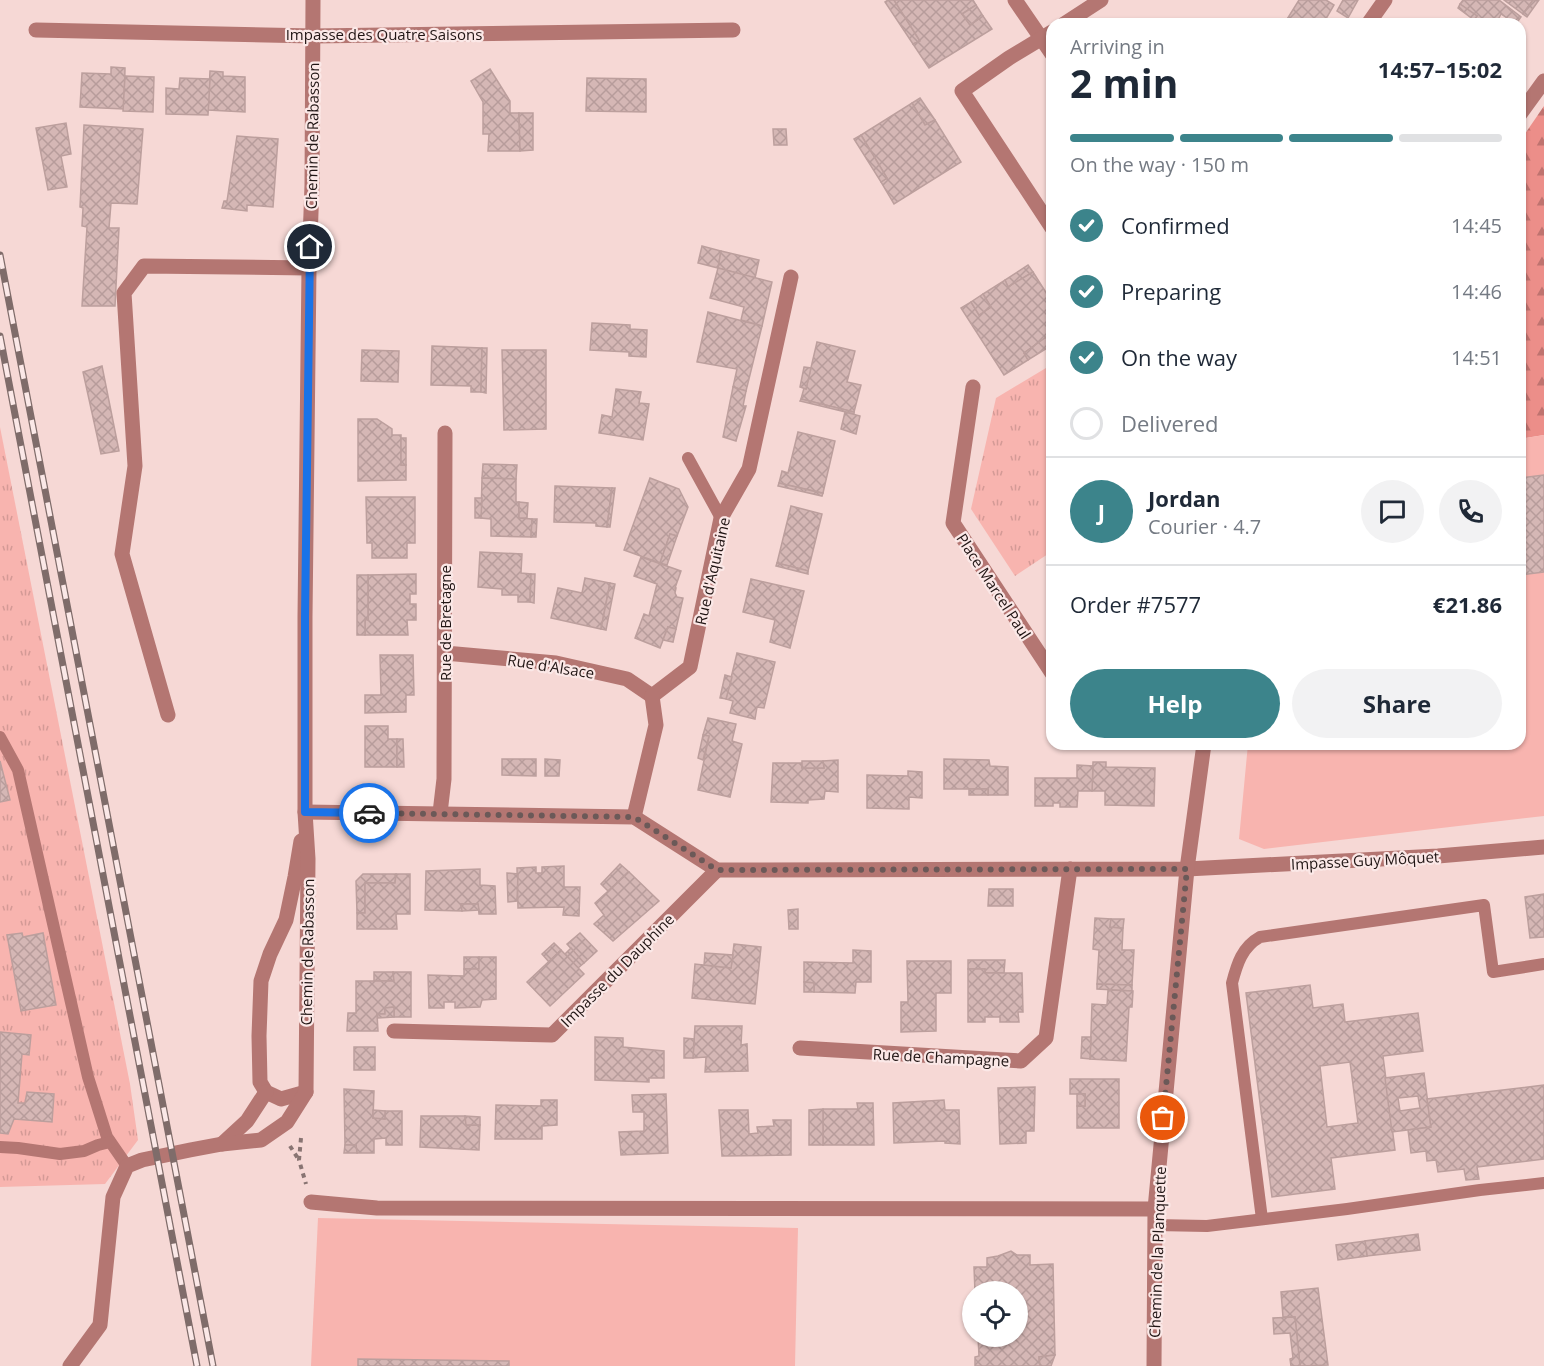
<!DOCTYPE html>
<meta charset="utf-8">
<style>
:root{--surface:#fff;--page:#f2f2f3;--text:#1f2937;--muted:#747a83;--line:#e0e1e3;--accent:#3c848b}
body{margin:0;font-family:"Open Sans",sans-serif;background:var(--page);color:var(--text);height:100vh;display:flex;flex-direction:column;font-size:22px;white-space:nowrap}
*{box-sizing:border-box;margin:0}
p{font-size:20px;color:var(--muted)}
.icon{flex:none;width:33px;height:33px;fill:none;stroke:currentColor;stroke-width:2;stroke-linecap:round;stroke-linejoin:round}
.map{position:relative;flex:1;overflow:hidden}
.details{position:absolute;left:1046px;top:18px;width:480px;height:732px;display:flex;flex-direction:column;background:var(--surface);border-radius:18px;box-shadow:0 2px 4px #0004}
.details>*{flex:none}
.fabs{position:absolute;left:962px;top:1281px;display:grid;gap:12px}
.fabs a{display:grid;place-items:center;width:66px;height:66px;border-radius:50%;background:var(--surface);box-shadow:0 2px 4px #0004;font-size:30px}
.pin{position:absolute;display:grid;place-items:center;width:51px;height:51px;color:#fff;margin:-26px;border:3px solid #fff;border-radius:50%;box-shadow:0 2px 6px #0007}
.courier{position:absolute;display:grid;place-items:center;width:60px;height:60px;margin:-30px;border:4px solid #1a73e8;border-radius:50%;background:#fff;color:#222;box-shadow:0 2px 8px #0007}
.headline em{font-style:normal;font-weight:700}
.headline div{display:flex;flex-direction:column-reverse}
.headline{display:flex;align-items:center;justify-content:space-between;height:102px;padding:0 24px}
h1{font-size:39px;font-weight:700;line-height:45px}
.bar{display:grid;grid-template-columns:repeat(4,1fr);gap:9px 6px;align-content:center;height:72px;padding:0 24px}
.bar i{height:8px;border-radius:4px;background:var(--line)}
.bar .on{background:var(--accent)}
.bar p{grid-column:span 4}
.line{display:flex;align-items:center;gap:15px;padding:0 24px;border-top:2px solid var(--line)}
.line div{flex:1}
.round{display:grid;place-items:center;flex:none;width:63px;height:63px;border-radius:32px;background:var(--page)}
ol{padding:0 24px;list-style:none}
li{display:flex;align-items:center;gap:18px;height:66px}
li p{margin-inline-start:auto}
li .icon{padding:6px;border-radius:50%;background:var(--accent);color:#fff;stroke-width:4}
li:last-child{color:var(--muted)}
li i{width:33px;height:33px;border:3px solid var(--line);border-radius:50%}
.cta{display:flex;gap:12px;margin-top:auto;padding:12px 24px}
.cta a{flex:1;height:69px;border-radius:36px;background:var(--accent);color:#fff;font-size:24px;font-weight:700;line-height:69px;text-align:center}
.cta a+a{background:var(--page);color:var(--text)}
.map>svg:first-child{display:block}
.grass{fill:url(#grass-tufts)}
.forest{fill:url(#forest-firs)}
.garden{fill:#f8b4af}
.building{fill:url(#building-cross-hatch);stroke:#bc9f9d;stroke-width:1.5;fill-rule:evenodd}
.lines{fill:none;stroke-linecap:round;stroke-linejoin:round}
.path{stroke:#887472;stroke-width:4;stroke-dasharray:4.5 4.5;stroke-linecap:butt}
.service{stroke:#b47672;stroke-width:12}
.minor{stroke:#b47672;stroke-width:15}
.rail-casing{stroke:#7f6c6a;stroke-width:7}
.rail{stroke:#fbe8e7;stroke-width:4.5;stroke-dasharray:14;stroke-linecap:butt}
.done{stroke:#6b5958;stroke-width:6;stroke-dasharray:0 10.8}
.route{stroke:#1a73e8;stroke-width:8}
.labels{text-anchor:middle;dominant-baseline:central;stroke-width:4.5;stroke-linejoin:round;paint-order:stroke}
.street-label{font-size:15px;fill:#201514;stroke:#fbe8e7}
</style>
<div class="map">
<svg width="1544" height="1366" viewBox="0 0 1544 1366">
<defs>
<pattern id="grass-tufts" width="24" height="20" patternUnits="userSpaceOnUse" patternTransform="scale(1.5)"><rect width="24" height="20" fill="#f8b4af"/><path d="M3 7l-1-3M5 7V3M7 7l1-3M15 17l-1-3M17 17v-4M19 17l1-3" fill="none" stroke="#d49a96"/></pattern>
<pattern id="forest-firs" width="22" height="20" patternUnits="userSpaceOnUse" patternTransform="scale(1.5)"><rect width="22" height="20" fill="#ec8e89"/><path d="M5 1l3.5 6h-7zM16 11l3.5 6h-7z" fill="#bf736f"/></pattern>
<pattern id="building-cross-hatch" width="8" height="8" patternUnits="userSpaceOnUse" patternTransform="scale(1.5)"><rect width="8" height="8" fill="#d5b7b5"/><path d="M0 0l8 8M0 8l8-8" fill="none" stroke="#b79c9b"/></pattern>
</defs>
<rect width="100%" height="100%" fill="#f6d8d5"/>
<!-- grass -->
<g class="grass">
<polygon points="1051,365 1051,552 1015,576 971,509 996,398"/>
<polygon points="0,427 130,1084 138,1140 105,1184 0,1187"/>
</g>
<!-- forest -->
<polygon class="forest" points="1544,106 1544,435 1520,439 1520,141"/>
<!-- garden -->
<g class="garden">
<polygon points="1544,435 1544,816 1264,849 1239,839 1248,744 1520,744 1520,439"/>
<polygon points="318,1218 798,1228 795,1366 311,1366"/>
</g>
<!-- building -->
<g class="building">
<polygon points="888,0 894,0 920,41 913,44 885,2"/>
<polygon points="894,0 973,0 976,5 962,14 970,25 983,16 992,29 929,68 913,44 920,41"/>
<polygon points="1299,0 1326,0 1334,5 1323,24 1284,24"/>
<polygon points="1343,0 1358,0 1348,18 1337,11"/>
<polygon points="1463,0 1499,0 1521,17 1516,24 1501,14 1499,18 1503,21 1502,24 1480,24 1474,20 1477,16 1460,4"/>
<polygon points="1504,0 1533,0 1523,14"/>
<polygon points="1533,0 1539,0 1527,17 1523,14"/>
<polygon points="1460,4 1477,16 1474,20 1458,8"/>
<polygon points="976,5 983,16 970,25 962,14"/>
<polygon points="111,67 125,68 124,109 80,107 82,73 111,74"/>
<polygon points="490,69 510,101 510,113 519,113 520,151 488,151 489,134 483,134 483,102 471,81"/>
<polygon points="210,71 223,72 223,76 245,77 245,112 208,110"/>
<polygon points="125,76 154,77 153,112 123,111"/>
<polygon points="180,78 210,79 208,115 166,114 166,88 179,89"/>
<polygon points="587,78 646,79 646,112 586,111"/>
<polygon points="920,98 935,120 925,125 912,103"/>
<polygon points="912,103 925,125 935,120 961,162 894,204 881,182 887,178 861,135"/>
<polygon points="519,113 533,113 533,150 520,151"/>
<polygon points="66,123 71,154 61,156 67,187 48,190 36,128"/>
<polygon points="84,125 143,129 137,204 111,203 109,228 119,228 115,306 82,306 87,227 82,226 83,208 80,207"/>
<polygon points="773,129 786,129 787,145 774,145"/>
<polygon points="861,135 887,178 881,182 854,139"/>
<polygon points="237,136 278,139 273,207 247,205 247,211 222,208 224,201 227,201"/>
<polygon points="702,246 721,251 718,268 698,263"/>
<polygon points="721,251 759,260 755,278 718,268"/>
<polygon points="1028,265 1033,272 1008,287 1005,280"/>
<polygon points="718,268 772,282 762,326 741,320 744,307 710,298"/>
<polygon points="1033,272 1052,302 1052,333 1024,353 1028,360 1004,375 961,308 971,302 979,315 991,307 983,294 1005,280 1008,287"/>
<polygon points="983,294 991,307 979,315 971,302"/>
<polygon points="708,312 762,326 746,391 733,387 737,369 697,362"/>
<polygon points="592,323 630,325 630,329 647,330 646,357 629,356 629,352 590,350"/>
<polygon points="1052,333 1052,345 1028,360 1024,353"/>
<polygon points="817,342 855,351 847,382 861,385 854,412 801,399 804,388 806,389"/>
<polygon points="432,346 482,348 481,392 471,392 471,386 431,385"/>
<polygon points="482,348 487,348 486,393 481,392"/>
<polygon points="362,350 399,351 398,382 361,381"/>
<polygon points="502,350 546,350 546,429 504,430"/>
<polygon points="102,366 119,451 101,454 83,372"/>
<polygon points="804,367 811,368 806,389 800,387"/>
<polygon points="733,387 746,391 743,406 746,406 736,441 723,437"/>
<polygon points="616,389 641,392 639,403 649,404 643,440 599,433 602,415 612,417"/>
<polygon points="801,399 854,412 854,414 800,401"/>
<polygon points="845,412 860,416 856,434 841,429"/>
<polygon points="358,419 377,419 392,429 392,435 401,435 401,465 406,465 406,480 358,481"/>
<polygon points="798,432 835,441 823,493 779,483 782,471 788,473"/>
<rect x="401" y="438" width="5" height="27"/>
<polygon points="483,464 517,465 516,479 482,478"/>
<polygon points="1544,475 1544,572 1520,575 1520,478"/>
<polygon points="482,478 516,479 516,502 519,502 519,518 532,519 531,537 491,536 491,519 481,518"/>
<polygon points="650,478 679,489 688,507 677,536 670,534 660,563 624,550"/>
<polygon points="779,483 821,493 823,493 822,496 778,486"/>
<polygon points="555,486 612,488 607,527 596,526 596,523 554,522"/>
<polygon points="612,488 615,488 610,527 607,527"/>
<polygon points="366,497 415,497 415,543 407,543 407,558 372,558 372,543 367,543"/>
<polygon points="475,498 482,498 481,518 475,518"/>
<polygon points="519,502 528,503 527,518 519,518"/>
<polygon points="791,506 822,514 808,571 777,563"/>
<polygon points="532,519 537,519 536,537 531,537"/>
<polygon points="670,534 677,536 667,565 660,563"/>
<polygon points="480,552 522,554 521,573 531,574 530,602 518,602 518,595 502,595 502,589 478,587"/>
<polygon points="641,557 681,571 675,588 676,588 675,593 677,597 683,598 676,629 668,627 660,648 635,638 644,614 649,616 657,584 634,576"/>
<polygon points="777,563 805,570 808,571 808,574 776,566"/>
<polygon points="416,574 416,594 410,594 410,604 416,604 416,620 407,620 408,635 365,635 365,619 368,620 368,575"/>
<polygon points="531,574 535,574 534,603 530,602"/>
<polygon points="357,575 368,575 368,620 365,619 365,635 357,635"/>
<polygon points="585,578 610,583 601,629 551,618 558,588 582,593"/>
<polygon points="751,579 804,591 790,648 770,642 775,620 743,612"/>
<polygon points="610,583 615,584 606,630 601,629"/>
<polygon points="668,627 676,629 673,642 663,640"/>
<polygon points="737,653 775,662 764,708 757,707 755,719 730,713 733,701 726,699"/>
<polygon points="380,655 413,655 414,695 406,695 406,712 365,713 365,695 381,695"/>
<polygon points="725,675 732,677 726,699 720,698"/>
<polygon points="708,718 736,724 732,741 742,744 730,797 698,790 709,736 703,735"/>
<polygon points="365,726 388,726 388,739 397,739 397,767 365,767"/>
<polygon points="703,735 709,736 703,760 698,758"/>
<polygon points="397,739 403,739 404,767 397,767"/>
<polygon points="502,759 536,759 536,776 502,775"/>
<polygon points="545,759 560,760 559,776 545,776"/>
<polygon points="944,759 989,760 990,766 1008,767 1008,795 988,795 988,789 944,789"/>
<polygon points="838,760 838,792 825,791 824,799 808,800 808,803 771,802 773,763 802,763 802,768 824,768 823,761"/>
<polygon points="0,761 10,800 0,802"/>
<polygon points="802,761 823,761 824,768 802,768"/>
<polygon points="1093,762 1106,762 1106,767 1155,768 1154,806 1105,805 1105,791 1092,791"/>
<polygon points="1077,765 1093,766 1092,791 1078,791 1077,807 1060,807 1060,803 1053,803 1053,806 1035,806 1035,778 1077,778"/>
<polygon points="908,771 922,772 922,798 909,797 909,809 867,808 867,775 908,776"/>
<rect x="969" y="789" width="19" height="6"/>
<polygon points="620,864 629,872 608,891 601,884"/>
<polygon points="564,866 564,887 580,887 579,916 563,915 564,907 518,908 517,868 536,867 536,873 542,873 542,867"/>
<polygon points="480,869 480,885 495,886 496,914 479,914 478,904 461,904 462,911 425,910 426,871"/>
<polygon points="629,872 659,901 613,941 594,924 604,915 595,903"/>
<polygon points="507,873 518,874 517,901 508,902"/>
<polygon points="363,874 396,874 395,883 365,883 365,913 357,913 356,881"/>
<polygon points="396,874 410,874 410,914 396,914 397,929 357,929 357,913 365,913 365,883 395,883"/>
<polygon points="989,889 1013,889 1013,906 988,906"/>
<polygon points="1544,894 1544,937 1530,938 1525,897"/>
<polygon points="461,904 478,904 479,910 462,911"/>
<polygon points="798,909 798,929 789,929 788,910"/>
<polygon points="1095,918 1111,919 1110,927 1123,928 1122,950 1134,950 1132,985 1097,984 1099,950 1093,949"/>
<polygon points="1111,919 1124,919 1123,928 1110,927"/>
<polygon points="22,933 23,937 43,933 56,1005 21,1011 7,935"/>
<polygon points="580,933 597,951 584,963 567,944"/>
<polygon points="554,943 561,950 549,962 542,954"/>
<polygon points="734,944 761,947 755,1004 692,998 695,964 731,968"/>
<polygon points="571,948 584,963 578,968 565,954"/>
<polygon points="561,950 584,974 550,1006 527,982"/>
<polygon points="853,950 871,951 871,982 856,982 855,993 814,992 814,983 804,982 804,962 853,963"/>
<polygon points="705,953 733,955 731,968 704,965"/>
<rect x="464" y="957" width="15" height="12"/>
<polygon points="479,957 496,957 496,999 482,1000 480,1007 455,1008 455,1002 444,1002 444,1008 429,1008 428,975 464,976 464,969 479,969"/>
<polygon points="968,960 1005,960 1004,973 985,973 985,969 968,969"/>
<polygon points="907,961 951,961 951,993 936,993 936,1031 901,1032 901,1002 908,1002"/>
<polygon points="968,969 985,969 985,973 1022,973 1023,1012 1018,1012 1019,1022 1000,1022 1000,1017 985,1017 985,1022 968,1022"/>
<polygon points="374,972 393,972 394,981 374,981"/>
<polygon points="393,972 411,972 411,1017 394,1017 394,1007 385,1008 385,1014 377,1014 378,1031 347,1031 348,1013 356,1013 356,981 394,981"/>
<polygon points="804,982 814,983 814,992 804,992"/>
<polygon points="1097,984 1132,985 1132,991 1097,989"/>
<path d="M1310,985L1313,1008L1343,1004L1345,1022L1418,1013L1423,1051L1383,1056L1395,1150L1331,1158L1335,1189L1272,1197L1246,993ZM1350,1062L1358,1123L1327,1127L1320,1066Z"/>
<polygon points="1108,990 1133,991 1132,1007 1129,1007 1126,1061 1090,1059 1092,1004 1107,1005"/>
<polygon points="394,1007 394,1017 378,1018 377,1014 385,1014 385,1008"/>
<polygon points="695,1026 742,1026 741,1045 747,1044 748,1071 705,1072 706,1057 693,1058"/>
<polygon points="0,1032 31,1035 29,1055 22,1054 18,1103 25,1103 27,1092 54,1094 52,1122 14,1119 8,1134 0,1133"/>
<polygon points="595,1037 623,1038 623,1047 664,1051 664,1078 649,1078 649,1082 595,1080"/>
<polygon points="1082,1037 1091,1037 1090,1059 1081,1058"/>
<polygon points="684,1038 694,1039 693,1058 684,1058"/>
<rect x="354" y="1047" width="21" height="23"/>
<path d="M1424,1073L1431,1127L1392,1132L1385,1078ZM1418,1096L1420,1108L1400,1111L1398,1098Z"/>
<polygon points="1070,1079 1119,1079 1119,1128 1077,1128 1077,1106 1085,1106 1085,1094 1070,1094"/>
<polygon points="1544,1085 1544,1159 1477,1167 1479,1179 1466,1180 1464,1169 1438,1172 1436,1160 1427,1161 1426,1151 1411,1153 1408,1130 1431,1127 1427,1099"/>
<polygon points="1035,1087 1034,1131 1026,1131 1026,1143 1000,1144 998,1088"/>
<polygon points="344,1089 374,1091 373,1118 385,1119 385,1111 402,1111 402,1145 386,1145 386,1138 374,1139 374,1153 357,1153 356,1145 345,1145"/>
<polygon points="666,1094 668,1153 621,1155 619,1132 644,1131 644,1112 633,1112 632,1095"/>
<rect x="1077" y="1094" width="8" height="12"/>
<polygon points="541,1100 557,1100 557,1125 542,1126 542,1139 495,1139 496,1105 541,1106"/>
<polygon points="944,1100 945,1110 959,1110 960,1144 945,1143 945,1141 894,1143 893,1103"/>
<polygon points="857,1103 873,1103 874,1145 823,1145 823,1109 858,1109"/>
<polygon points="823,1109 823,1145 809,1145 809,1110"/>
<polygon points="373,1110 385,1111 385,1119 373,1118"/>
<polygon points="719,1110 748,1110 749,1134 758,1133 757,1127 774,1126 773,1120 791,1120 791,1155 722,1156"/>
<polygon points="421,1116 465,1116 466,1125 480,1125 479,1150 420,1147"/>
<polygon points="465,1116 480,1117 480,1125 466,1125"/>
<polygon points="345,1145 356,1145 357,1153 344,1153"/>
<polygon points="1418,1234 1420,1250 1367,1256 1365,1241"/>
<polygon points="1365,1241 1367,1256 1338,1260 1336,1245"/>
<polygon points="1011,1251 1017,1255 1030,1255 1030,1265 1053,1264 1055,1355 1039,1357 1040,1366 975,1366 975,1357 979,1356 978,1336 1017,1336 1017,1292 975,1292 974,1267 987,1267 987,1258 998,1256"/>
<polygon points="1318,1288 1328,1365 1300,1366 1295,1317 1283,1317 1281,1292"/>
<polygon points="1295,1317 1300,1366 1291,1366 1290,1359 1293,1358 1290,1333 1274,1334 1273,1318"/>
<polygon points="1055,1355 1051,1366 1040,1366 1039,1357"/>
<polygon points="358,1359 509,1361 509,1366 358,1366"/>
</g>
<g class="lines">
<!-- path -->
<g class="path">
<polyline points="301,1138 299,1160 306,1184"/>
<polyline points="290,1146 299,1160"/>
</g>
<!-- service -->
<g class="service">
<polyline points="688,458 721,518"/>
<polyline points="0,737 18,770 88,1077 107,1137 127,1166"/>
<polyline points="0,1147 18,1148 60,1154 84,1151 98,1145 110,1142"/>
<path d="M1262,1219L1232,983C1237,964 1242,947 1260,937L1484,905L1493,972L1544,964"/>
<polyline points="1155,1225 1207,1226 1347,1209 1480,1190 1544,1183"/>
</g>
<!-- minor -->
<g class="minor">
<polyline points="1015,0 1052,54"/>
<polyline points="1064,24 1101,0"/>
<polyline points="1368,24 1385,0"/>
<polyline points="36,30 313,36 733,30"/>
<polyline points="1052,32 1009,58 962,91 1052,228"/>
<polyline points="1520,114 1544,81"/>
<polyline points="973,387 953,523 1052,673"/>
<polyline points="445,653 556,663 627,679 652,696"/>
<polyline points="652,696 690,667 721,518 749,469 791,277"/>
<polyline points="168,715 122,554 135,466 124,293 144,266 309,268"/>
<polyline points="305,812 634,817 717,870 1187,869 1438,856 1544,847"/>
<polyline points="440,813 444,779 445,433"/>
<polyline points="634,817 656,725 652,696"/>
<polyline points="301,841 295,877 286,920 270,954 261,981 259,1036 260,1082 266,1092 281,1099 306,1092"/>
<polyline points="394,1031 552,1035 717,870"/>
<polyline points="800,1048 1021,1061 1046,1038 1070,869"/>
<polyline points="222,1144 247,1121 266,1092"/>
<polyline points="311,1202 377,1208 1155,1209"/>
<polyline points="70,1366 100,1325 113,1197 127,1166 142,1160 190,1150 222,1144 261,1140 287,1122 306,1092 308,859 305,812 305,617 309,268 312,185 313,0"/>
<polyline points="1154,1366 1155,1209 1187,869 1204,744"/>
</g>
<!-- rail casing -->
<g class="rail-casing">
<g id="rail">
<polyline points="0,255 213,1366"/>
<polyline points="0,336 197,1366"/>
</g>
</g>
<!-- rail -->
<use href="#rail" class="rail"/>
</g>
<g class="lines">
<!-- done -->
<polyline class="done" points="369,813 634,817 717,870 1187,869 1163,1118"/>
<!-- route -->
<polyline class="route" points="310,247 305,617 305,812 369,813"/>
</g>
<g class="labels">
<!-- street labels -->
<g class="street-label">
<text x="384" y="34">Impasse des Quatre Saisons</text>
<text transform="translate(312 136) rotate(-89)">Chemin de Rabasson</text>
<text transform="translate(712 571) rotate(-77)">Rue d'Aquitaine</text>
<text transform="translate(994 586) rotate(57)">Place Marcel Paul</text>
<text transform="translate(445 623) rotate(-90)">Rue de Bretagne</text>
<text transform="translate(551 666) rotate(9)">Rue d'Alsace</text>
<text transform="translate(1365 860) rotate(-3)">Impasse Guy Môquet</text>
<text transform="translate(307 952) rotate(-89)">Chemin de Rabasson</text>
<text transform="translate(617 970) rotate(-45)">Impasse du Dauphine</text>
<text transform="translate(941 1057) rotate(3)">Rue de Champagne</text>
<text transform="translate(1157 1252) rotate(-88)">Chemin de la Planquette</text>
</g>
</g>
</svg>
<div class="fabs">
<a><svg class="icon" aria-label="locate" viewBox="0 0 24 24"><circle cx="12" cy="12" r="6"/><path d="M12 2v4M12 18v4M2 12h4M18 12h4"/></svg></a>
</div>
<div class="pin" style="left:1163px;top:1118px;background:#ea580c"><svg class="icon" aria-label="bag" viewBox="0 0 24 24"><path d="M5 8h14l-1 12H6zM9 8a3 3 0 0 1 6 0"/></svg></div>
<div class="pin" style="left:310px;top:247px;background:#1f2937"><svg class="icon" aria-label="home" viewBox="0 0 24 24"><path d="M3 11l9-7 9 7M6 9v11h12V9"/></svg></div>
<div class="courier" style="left:369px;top:813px"><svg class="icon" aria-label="car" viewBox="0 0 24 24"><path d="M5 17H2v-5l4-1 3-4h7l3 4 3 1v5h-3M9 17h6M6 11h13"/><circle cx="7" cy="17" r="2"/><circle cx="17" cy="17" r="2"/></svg></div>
<section class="details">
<div class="headline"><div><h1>2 min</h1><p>Arriving in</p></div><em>14:57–15:02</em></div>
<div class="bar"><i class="on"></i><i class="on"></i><i class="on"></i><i></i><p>On the way · 150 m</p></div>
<ol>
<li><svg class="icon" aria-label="check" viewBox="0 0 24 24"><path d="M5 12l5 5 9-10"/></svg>Confirmed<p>14:45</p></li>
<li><svg class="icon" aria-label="check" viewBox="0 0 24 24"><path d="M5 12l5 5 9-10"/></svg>Preparing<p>14:46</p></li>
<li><svg class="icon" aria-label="check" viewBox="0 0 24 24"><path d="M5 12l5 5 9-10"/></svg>On the way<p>14:51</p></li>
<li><i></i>Delivered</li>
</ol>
<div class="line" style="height:108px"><b class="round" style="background:var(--accent);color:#fff">J</b><div><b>Jordan</b><p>Courier · 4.7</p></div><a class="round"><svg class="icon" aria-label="chat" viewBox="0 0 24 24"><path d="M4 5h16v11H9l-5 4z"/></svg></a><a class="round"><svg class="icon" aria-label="phone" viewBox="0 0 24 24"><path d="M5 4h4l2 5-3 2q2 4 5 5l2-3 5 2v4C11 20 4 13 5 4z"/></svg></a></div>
<div class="line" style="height:78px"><div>Order #7577</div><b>€21.86</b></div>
<div class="cta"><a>Help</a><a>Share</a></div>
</section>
</div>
